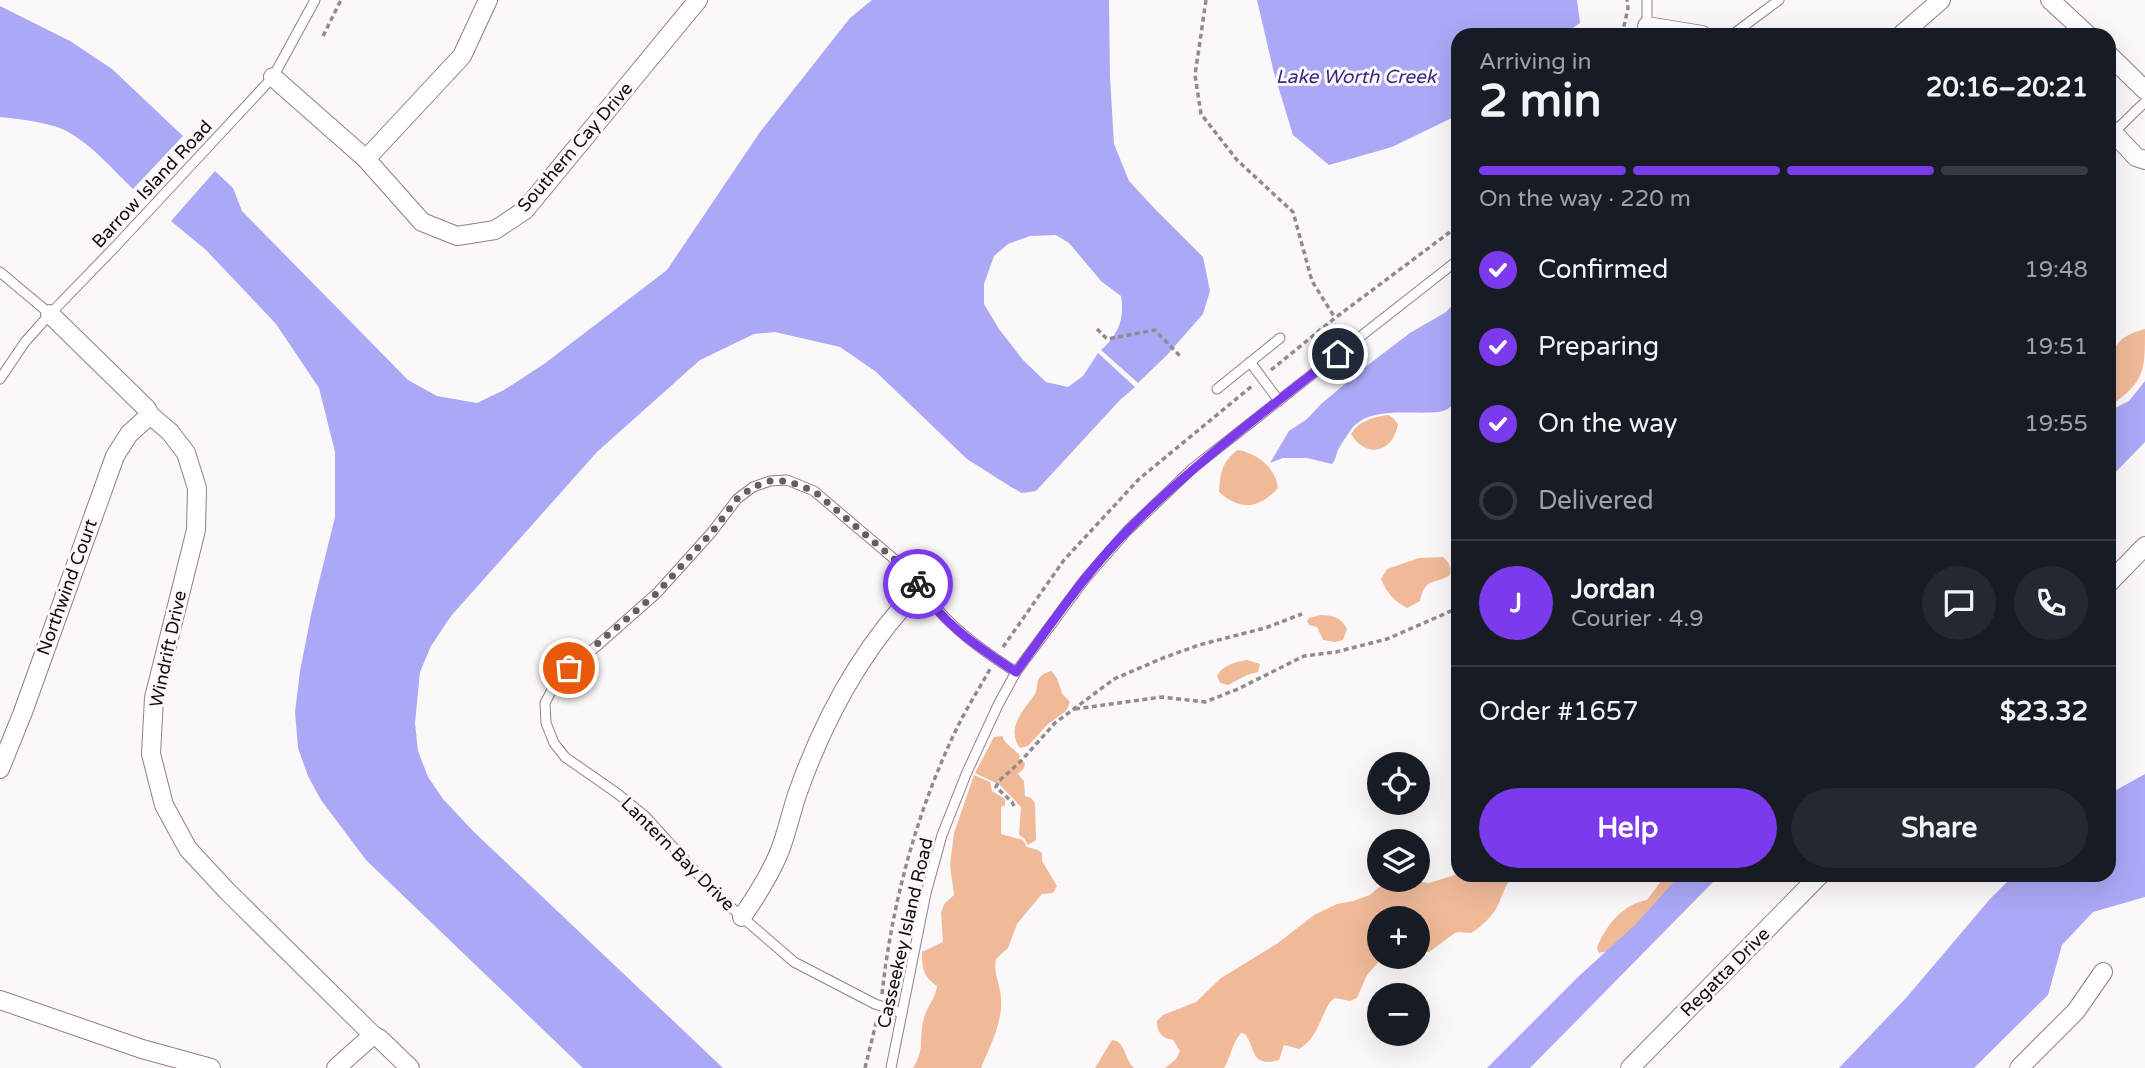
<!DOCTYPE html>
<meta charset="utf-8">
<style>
:root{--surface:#171b24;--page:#242831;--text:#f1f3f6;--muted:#9ea1a6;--line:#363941;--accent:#7c3aed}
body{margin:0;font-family:"Varela Round",sans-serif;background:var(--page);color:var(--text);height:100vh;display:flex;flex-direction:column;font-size:26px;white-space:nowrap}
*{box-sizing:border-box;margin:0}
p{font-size:23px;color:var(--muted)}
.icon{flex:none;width:38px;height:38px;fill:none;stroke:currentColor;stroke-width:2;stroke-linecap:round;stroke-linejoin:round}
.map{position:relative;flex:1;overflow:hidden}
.side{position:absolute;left:1451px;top:28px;width:665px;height:854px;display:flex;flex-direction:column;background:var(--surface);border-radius:21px;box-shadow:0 7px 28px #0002}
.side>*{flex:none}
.buttons{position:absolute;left:1367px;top:752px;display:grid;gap:14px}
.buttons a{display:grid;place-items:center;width:63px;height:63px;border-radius:50%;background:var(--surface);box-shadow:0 7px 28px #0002;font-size:35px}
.pin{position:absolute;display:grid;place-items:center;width:60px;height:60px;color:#fff;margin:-30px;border:4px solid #fff;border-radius:50%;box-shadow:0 2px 7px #0007}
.courier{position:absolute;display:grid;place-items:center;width:70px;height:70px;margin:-35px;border:5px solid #7c3aed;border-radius:50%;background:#fff;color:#222;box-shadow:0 2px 9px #0007}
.overview em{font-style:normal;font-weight:700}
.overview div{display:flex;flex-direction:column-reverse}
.overview{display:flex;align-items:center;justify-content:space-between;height:119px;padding:0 28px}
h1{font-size:46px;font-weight:700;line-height:52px}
.bar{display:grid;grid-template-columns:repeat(4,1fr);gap:10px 7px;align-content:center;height:84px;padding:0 28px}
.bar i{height:9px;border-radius:5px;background:var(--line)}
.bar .active{background:var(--accent)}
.bar p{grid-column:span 4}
.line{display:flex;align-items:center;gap:18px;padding:0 28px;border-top:2px solid var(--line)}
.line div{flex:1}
.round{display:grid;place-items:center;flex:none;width:74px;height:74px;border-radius:37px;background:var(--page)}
ol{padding:0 28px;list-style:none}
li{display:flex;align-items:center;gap:21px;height:77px}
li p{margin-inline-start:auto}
li .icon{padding:7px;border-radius:50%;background:var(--accent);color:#fff;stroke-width:4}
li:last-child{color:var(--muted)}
li i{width:38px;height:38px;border:4px solid var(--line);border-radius:50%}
.button{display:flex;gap:14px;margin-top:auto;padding:14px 28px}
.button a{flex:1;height:80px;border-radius:42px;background:var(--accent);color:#fff;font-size:28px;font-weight:700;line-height:80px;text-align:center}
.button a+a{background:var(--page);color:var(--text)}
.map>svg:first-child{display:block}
.green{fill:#f0ba99}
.water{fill:#aba8f6}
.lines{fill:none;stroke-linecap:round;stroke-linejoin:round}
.service-casing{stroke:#927e87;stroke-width:11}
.minor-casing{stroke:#927e87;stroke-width:20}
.path{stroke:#918b8e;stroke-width:3.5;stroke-dasharray:5 3.5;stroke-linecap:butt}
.service{stroke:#fff;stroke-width:9}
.minor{stroke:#fff;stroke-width:18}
.done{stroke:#645e61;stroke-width:7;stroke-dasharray:0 12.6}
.route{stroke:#7c3aed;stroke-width:9}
.labels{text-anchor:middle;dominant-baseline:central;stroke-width:6;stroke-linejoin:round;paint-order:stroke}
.street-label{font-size:18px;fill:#120b0f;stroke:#fcf8fa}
.water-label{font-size:19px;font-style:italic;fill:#3a2b82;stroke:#fcf8fa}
</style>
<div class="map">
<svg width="2145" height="1068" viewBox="0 0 2145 1068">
<rect width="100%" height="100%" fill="#fcf8fa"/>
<!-- green -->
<g class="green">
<path d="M2145,329C2145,373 2145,381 2109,407C2109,389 2106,356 2120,341C2126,335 2137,331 2145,329Z"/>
<path d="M1388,415L1393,418L1398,424C1393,453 1366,459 1351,434C1358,421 1373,417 1388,415Z"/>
<path d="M1238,450C1257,453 1276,468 1278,488C1259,509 1240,511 1219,492C1220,473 1222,461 1238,450Z"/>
<path d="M1443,557C1449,562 1452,567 1450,575C1434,585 1425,577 1420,601L1407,608C1394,601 1387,593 1381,579L1387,569L1419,558Z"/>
<path d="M1321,615C1333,615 1342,618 1347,629L1343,640L1335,642L1323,640L1317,627L1309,625L1307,621L1309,618Z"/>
<path d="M1247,660L1260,664L1258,672L1247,675L1228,685L1220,683L1217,676C1222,665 1236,662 1247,660Z"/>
<path d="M1051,671C1058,677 1058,682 1061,690C1062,695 1067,698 1070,702L1066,711L1048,724L1028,746L1020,748C1006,730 1022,711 1033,697C1042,686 1030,678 1051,671Z"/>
<path d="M1002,736C1006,746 1014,748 1020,756L1019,759L1025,763L1024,768L1018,774L1024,781L1025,796L1031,798L1035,803L1036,840L1028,845L1024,838L1019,835L1021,807L1000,785L975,773L994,737Z"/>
<path d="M974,775L990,782L992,791L1005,799V805L1001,807V834L1023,840L1027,847L1038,850L1042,853V861L1057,886L1053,893L1042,894L1017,924L1008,948L996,959C993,973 1000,984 1001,998C1003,1022 990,1046 981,1068H913C926,1047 918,1038 924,1018C927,1006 936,998 937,986C923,976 922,969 922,952L943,942L941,913L944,904L954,895L950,865L954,833Z"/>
<path d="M1458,874L1517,875C1504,882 1503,897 1496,909C1489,919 1481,927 1471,933L1459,932L1455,933L1429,952L1418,953V919H1379V957H1383L1367,975L1357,998L1350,1001L1335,998L1330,1002C1320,1018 1317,1039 1299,1049L1284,1045L1279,1060C1250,1068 1256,1048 1245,1034L1241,1033C1232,1043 1231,1057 1224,1068H1165L1176,1059L1180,1051L1173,1040C1162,1038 1157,1033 1157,1021L1163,1015L1196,1002L1221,978L1278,943L1314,915L1337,904L1353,901L1370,895L1379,887L1407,880L1429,883Z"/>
<path d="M1662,875H1701L1614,950L1599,953L1597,948C1605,926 1623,904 1647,900L1659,884Z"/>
<path d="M1112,1040C1126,1041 1124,1059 1134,1068H1095Z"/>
</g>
<!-- water -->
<g class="water">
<path d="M872,0H1109L1110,77L1114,144L1129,181L1156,210L1203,257L1210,291L1203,314L1167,355L1138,383L1101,350C1118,335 1125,319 1121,296L1102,282L1069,243L1056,235L1030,236L1008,244L994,256L984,284V304L999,329L1023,360L1046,382L1068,387L1083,376L1098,353L1135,387L1120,400L1036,491L1022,493L1011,487L967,459L875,371L840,347L775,332L754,334L700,360L597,452L451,616L431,646L420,672L415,723L418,751L428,777L443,799L474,832L723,1068H583L366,860L321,800L308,776L298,748L295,712L300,671L312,610L335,517V452L319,388L276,324L206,250L171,221L215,171L233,188L242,211L408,380L437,396L477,403L504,390L544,364L667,270L760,132L850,18Z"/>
<polygon points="1257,0 1577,0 1580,23 1563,35 1458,35 1458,115 1392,147 1329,165 1293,135 1274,73"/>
<path d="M0,6L70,41L112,69L183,136L133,189C113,170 94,147 70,133C55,123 19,119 0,117Z"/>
<path d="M1458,299V401C1451,407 1446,411 1438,412C1410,415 1368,405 1350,431C1346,437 1341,444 1338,450C1336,455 1336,459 1332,464L1307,458H1283L1270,463L1289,431L1307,419L1321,404L1364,368L1410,333L1446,312Z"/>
<polygon points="2145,381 2145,442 2109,479 2109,411 2129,401"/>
<polygon points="2145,774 2145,897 2093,912 2062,945 2048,995 1974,1068 1839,1068 1906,998 1990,899 2014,875 2109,875 2109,794"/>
<polygon points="1680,875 1720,875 1530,1068 1487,1068 1579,976 1635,925"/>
</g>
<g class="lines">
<!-- service casing -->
<g class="service-casing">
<g id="service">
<polyline points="1645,35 1647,26 1647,0"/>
<polyline points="1732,35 1779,0"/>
<polyline points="2113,133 2145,102"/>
<polyline points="0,272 50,314"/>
<polyline points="1250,362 1279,401"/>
<polyline points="0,379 25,342 50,314 115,247 273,77 315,0"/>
<polyline points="1217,389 1280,338"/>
<path d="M902,1013L875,1004L794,962L742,917L714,892L645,816L618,794L565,757L554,743L546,723L545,703L556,682L657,593L712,532L737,499L753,487L770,481L787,480L814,491L913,575C937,618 975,646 1016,672"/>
<polyline points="891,1068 926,893 942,835 967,772 998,705 1016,672 1085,579 1127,531 1193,468 1458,260"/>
</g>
</g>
<!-- minor casing -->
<g class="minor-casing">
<g id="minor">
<polyline points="2050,0 2088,35"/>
<polyline points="1647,26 1702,35"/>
<polyline points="1901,35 1941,0"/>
<polyline points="2109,55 2145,90"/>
<polyline points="273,77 366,159 422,222 457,236 495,230 525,210 698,0"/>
<polyline points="2109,128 2136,157 2145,160"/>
<polyline points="366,159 462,56 488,0"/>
<polyline points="50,314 147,409 150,415 170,432 186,453 197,488 196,530 154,698 151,754 164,805 188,849 227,891 373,1035 380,1039 410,1068"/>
<polyline points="2109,583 2145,546"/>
<polyline points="0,769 23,712 115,456 129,434 150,415"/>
<path d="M742,917C756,897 769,876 779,853C787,833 791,812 798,792C825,716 863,646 920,588"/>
<polyline points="0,1000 142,1049 211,1068"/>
<polyline points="336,1068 373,1035"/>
<polyline points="1630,1068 1820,875"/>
<polyline points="2019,1068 2076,1011 2103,972"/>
</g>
</g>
<!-- path -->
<g class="path">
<polyline points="1206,0 1195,75 1201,114 1237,160 1293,212 1312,281 1335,318"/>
<polyline points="1622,35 1628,8 1627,0"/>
<polyline points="323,36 341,0"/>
<polyline points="1097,329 1107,339 1155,330 1180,356"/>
<polyline points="1271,370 1335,318 1458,226"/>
<polyline points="1003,647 1064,560 1139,479 1252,386"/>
<polyline points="1075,709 1162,697 1205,702 1238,689 1304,656 1336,652 1387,639 1458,608"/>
<polyline points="1014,806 1012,802 996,787 999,781 1020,762 1055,723 1114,679 1163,658 1199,645 1265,628 1302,614"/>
<path d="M882,994C892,904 916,813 956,730C966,709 979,689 990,669"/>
<polyline points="865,1068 877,1019"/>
</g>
<!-- service -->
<use href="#service" class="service"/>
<!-- minor -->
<use href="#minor" class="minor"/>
</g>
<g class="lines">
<!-- done -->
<polyline class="done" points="569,668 657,593 712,532 737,499 753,487 770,481 787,481 814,491 913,575 918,584"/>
<!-- route -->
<path class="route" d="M918,584C941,623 979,648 1016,672C1052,623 1086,572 1129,529C1193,464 1267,410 1338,354"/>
</g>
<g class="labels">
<!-- street labels -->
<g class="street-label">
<text transform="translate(575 147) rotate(-49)">Southern Cay Drive</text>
<text transform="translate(152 184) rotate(-47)">Barrow Island Road</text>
<text transform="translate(67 587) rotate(-70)">Northwind Court</text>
<text transform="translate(168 649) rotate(-78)">Windrift Drive</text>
<text transform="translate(678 854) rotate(45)">Lantern Bay Drive</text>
<text transform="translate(905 933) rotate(-77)">Casseekey Island Road</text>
<text transform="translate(1725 972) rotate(-45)">Regatta Drive</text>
</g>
<!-- water labels -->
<g class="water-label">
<text x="1356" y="77">Lake Worth Creek</text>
</g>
</g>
</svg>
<div class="buttons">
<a><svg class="icon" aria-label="locate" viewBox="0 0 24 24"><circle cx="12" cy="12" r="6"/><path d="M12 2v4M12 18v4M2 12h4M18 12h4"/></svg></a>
<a><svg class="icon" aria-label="layers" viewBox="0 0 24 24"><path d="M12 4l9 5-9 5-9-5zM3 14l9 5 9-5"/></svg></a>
<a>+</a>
<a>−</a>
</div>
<div class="pin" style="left:569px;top:668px;background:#ea580c"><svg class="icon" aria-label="bag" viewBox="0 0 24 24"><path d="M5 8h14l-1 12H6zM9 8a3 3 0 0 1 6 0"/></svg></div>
<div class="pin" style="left:1338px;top:354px;background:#1f2937"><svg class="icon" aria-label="home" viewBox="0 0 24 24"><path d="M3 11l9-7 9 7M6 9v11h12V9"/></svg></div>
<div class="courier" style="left:918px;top:584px"><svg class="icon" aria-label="bike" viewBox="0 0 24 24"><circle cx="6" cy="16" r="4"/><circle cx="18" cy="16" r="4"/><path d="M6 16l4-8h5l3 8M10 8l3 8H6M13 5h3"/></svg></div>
<section class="side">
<div class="overview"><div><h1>2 min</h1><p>Arriving in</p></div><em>20:16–20:21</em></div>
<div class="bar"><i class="active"></i><i class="active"></i><i class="active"></i><i></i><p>On the way · 220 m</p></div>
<ol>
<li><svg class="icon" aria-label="check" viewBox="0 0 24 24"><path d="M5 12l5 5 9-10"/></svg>Confirmed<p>19:48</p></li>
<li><svg class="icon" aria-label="check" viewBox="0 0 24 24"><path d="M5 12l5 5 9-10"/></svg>Preparing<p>19:51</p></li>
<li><svg class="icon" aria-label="check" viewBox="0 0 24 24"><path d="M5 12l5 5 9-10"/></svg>On the way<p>19:55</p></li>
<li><i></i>Delivered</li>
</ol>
<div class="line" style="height:126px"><b class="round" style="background:var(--accent);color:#fff">J</b><div><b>Jordan</b><p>Courier · 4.9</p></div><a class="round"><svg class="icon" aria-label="chat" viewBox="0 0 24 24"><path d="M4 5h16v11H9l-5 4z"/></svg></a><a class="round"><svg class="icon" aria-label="phone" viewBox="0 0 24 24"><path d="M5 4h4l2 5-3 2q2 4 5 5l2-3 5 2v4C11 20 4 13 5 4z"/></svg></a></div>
<div class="line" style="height:91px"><div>Order #1657</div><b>$23.32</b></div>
<div class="button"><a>Help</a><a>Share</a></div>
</section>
</div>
